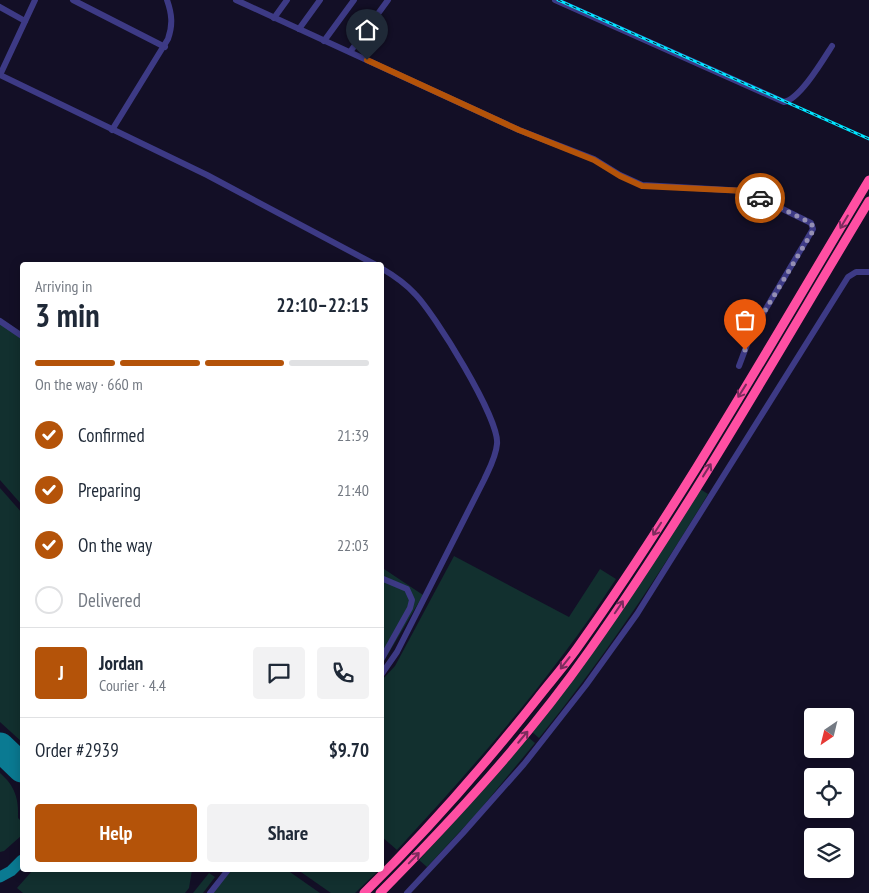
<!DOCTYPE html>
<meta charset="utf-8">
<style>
:root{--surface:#fff;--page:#f2f2f3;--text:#1f2937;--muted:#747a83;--line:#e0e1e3;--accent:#b45309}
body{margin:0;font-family:"PT Sans Narrow",sans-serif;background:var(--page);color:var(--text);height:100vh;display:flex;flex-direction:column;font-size:19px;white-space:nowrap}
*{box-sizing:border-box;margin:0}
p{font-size:16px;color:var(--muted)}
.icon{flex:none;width:28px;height:28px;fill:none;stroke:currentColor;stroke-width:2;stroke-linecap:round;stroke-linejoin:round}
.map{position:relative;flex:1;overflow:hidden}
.sheet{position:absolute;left:20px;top:262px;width:364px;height:610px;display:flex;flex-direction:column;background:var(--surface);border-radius:5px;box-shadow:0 2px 12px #0003}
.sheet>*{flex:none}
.needle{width:32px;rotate:215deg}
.controls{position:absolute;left:804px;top:708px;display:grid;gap:10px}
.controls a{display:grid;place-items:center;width:50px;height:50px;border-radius:5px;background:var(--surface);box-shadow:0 2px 12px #0003;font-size:25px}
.pin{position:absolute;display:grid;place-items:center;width:42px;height:42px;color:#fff;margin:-51px -21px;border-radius:50% 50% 50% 0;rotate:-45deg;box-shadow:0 0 5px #0007}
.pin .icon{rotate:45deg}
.courier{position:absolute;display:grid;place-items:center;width:50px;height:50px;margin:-25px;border:4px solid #b45309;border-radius:50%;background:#fff;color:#222;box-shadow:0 1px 6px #0007}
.overview em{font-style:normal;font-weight:700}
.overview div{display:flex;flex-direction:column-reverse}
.overview{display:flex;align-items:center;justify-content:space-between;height:85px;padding:0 15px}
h1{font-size:32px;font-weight:700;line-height:38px}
.bar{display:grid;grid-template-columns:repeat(4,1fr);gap:8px 5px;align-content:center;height:60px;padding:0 15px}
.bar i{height:6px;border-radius:4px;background:var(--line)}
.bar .on{background:var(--accent)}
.bar p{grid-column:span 4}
.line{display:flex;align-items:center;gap:12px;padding:0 15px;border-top:1px solid var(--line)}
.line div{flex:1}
.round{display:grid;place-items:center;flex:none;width:52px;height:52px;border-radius:5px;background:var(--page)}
ol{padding:0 15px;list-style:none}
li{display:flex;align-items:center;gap:15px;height:55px}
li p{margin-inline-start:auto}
li .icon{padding:5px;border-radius:50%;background:var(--accent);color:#fff;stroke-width:4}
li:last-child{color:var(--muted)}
li i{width:28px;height:28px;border:2px solid var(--line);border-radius:50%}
.primary-button{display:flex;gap:10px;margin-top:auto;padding:10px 15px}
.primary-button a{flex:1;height:58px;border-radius:5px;background:var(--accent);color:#fff;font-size:20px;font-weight:700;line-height:58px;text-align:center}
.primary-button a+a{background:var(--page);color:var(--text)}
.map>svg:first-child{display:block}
.green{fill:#12302f}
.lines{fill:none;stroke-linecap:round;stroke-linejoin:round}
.taxiway{stroke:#0a7a92;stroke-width:11}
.runway{stroke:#0a7a92;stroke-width:29}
.minor{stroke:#3d3a85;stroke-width:6}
.highway{stroke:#ff4fa3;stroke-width:9}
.rail-casing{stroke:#00e5ff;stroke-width:3}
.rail{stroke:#130f26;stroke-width:1;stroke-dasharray:4;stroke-linecap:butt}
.oneway{stroke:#7d2c5e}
.done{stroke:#948fb3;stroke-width:5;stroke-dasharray:0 9}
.route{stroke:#b45309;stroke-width:6}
</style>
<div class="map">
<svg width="869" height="893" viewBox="0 0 869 893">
<rect width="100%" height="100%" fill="#130f26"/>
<!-- green -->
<g class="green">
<polygon points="0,318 22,333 22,505 0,480"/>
<polygon points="0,488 22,513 22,742 0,722"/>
<path d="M700,489L708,494C657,579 602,660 539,738L532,732Z"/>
<path d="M454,556L569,617L600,569L616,579C552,678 476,764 397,850L381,836V681L395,666Z"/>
<polygon points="381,567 423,595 381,666"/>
<polygon points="528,737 535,743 478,812 427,867 419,860 479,795"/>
<path d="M0,773C15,786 19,799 18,818L22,822V835L4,851L0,852Z"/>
<polygon points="33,870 192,870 189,888 185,893 23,893 17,888"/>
<polygon points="230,870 287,870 320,893 213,893"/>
<polygon points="298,870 379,870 355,893 331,893"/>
<polygon points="209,873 215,877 203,893 193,893"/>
</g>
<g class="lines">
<!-- taxiway -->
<polyline class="taxiway" points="0,877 11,871 22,860"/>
<!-- runway -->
<polyline class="runway" points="0,747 22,768"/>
<!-- minor -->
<g class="minor">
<polyline points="73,0 165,47"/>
<polyline points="236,0 519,130 594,159 620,175 642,185 746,191 811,223 813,229 751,334 739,366"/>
<path d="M555,0L784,102C800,99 823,60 832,46"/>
<polyline points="0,7 25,21"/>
<polyline points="274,18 287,0"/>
<polyline points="299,29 320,0"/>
<polyline points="324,41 354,0"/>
<polyline points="350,52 388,0"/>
<polyline points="0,75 207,175 376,265"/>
<polyline points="0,75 35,0"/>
<path d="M112,130L168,39C173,25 172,14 167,0"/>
<path d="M381,268C393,275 405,283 415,294C434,313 500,419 497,444C496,457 489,469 484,480L397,652L381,675"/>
<polyline points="0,321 22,336"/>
<polyline points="381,578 407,589 412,600 410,608 381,660"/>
<polyline points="210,893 228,870"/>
<polyline points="407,893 463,833 524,764 586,685 637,614 848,277 856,272 869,272"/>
</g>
<!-- highway -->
<g class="highway">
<path d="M364,893C426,832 483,767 537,699C551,681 567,663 580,644C686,495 775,336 869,180"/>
<path d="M380,893C455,817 528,738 589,651C691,507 778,352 869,201"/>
</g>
<!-- rail casing -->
<g class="rail-casing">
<polyline id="rail" points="558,0 869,139"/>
</g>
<!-- rail -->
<use href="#rail" class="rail"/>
</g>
<!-- one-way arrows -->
<defs><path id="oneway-shaft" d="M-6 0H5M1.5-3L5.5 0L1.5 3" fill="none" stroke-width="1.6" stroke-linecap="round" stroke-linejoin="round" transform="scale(1.25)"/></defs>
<g class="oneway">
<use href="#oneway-shaft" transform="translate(844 222) rotate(121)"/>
<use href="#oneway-shaft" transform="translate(742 391) rotate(122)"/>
<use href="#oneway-shaft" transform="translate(707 470) rotate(-58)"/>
<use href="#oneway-shaft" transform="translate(657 529) rotate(123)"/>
<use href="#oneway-shaft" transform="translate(619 607) rotate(-56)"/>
<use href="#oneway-shaft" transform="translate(565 663) rotate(128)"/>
<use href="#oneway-shaft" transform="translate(523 737) rotate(-50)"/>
<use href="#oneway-shaft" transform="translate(414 858) rotate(-46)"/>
</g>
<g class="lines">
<!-- done -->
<polyline class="done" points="745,350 751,334 814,229 811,223 760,198"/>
<!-- route -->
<polyline class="route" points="367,60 519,130 594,160 620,176 642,186 746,191 760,198"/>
</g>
</svg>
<div class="controls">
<a><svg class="needle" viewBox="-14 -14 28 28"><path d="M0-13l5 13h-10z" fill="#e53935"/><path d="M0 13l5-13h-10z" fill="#747a83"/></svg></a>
<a><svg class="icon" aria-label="locate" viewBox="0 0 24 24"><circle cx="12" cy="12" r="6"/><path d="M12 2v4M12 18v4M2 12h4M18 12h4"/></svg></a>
<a><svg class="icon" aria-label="layers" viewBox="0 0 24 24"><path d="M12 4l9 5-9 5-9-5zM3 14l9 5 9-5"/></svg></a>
</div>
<div class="pin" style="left:745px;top:350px;background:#ea580c"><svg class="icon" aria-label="bag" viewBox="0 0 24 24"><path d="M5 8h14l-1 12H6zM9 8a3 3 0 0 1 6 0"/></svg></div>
<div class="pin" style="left:367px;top:60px;background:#1f2937"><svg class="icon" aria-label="home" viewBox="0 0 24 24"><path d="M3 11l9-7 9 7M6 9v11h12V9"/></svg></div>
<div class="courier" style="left:760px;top:198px"><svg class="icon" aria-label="car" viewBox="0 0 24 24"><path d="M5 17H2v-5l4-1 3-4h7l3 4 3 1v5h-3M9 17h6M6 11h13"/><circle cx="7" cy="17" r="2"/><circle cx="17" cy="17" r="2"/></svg></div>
<section class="sheet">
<div class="overview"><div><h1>3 min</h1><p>Arriving in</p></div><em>22:10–22:15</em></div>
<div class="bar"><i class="on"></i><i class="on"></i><i class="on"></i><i></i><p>On the way · 660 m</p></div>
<ol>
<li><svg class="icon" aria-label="check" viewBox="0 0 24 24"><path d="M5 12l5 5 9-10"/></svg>Confirmed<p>21:39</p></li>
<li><svg class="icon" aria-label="check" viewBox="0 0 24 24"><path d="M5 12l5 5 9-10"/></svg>Preparing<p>21:40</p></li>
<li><svg class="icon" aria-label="check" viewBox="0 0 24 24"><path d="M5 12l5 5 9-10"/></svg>On the way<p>22:03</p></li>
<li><i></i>Delivered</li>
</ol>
<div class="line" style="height:90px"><b class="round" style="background:var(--accent);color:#fff">J</b><div><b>Jordan</b><p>Courier · 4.4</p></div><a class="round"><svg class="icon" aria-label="chat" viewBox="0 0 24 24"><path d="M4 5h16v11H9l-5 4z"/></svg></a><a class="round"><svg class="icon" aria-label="phone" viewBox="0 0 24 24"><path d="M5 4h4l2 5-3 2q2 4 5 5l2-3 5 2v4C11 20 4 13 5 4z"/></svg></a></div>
<div class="line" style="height:65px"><div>Order #2939</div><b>$9.70</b></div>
<div class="primary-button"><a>Help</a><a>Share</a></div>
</section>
</div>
